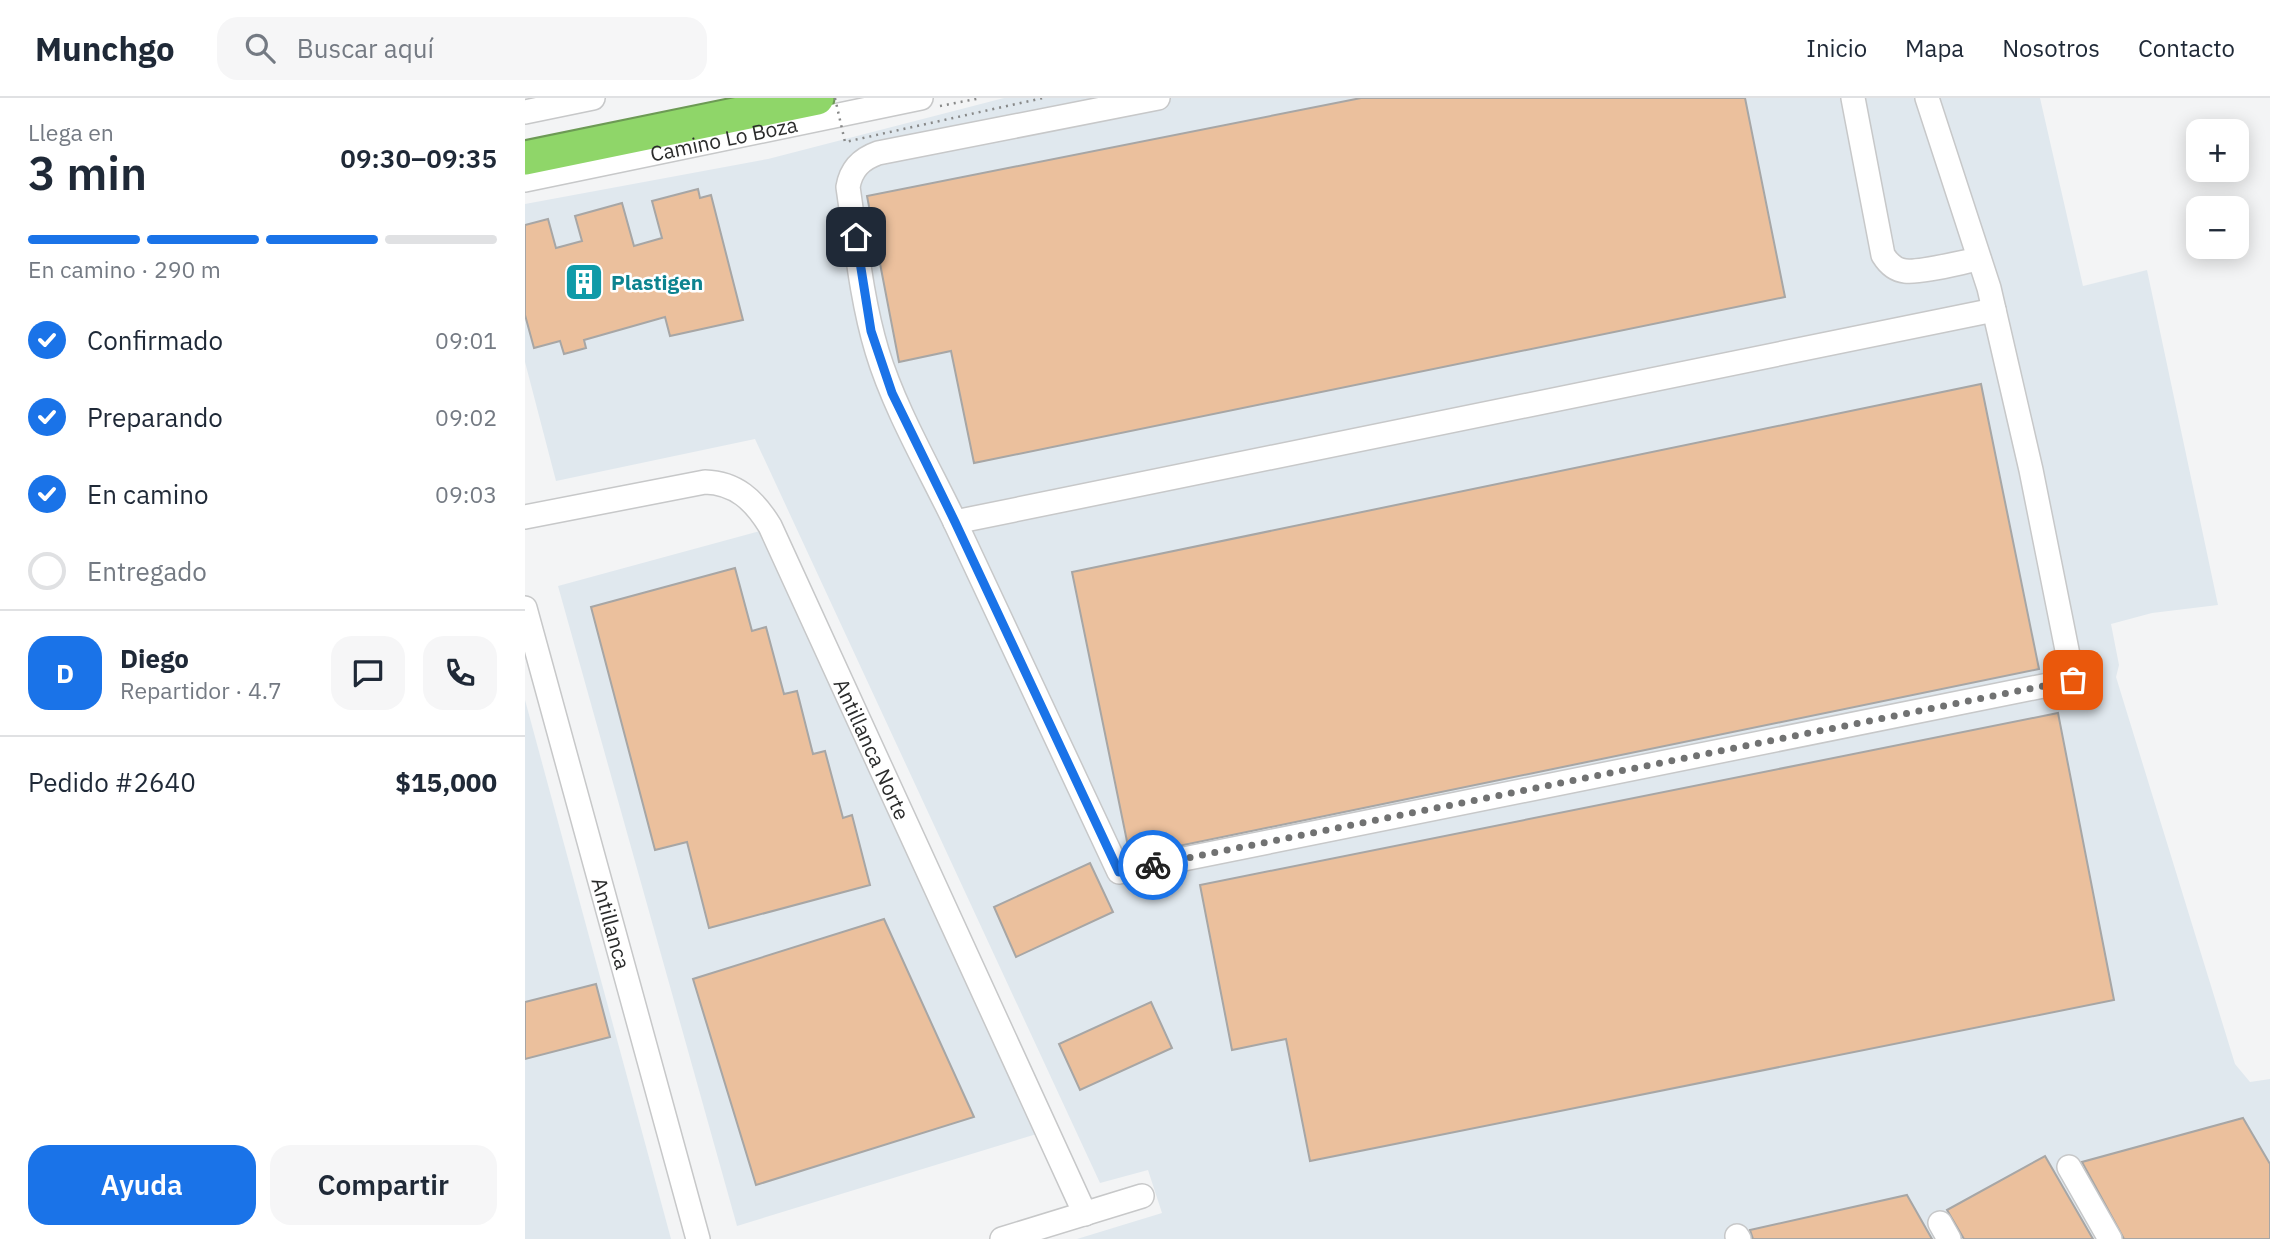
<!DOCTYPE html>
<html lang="es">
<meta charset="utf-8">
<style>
:root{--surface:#fff;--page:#f6f6f7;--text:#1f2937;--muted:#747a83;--line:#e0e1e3;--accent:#1a73e8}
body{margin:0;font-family:"IBM Plex Sans",sans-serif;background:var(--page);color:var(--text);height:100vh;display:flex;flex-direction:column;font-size:26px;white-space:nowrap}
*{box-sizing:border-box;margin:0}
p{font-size:23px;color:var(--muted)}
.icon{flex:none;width:38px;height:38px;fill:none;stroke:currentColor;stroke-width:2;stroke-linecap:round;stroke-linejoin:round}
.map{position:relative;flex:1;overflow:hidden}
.drawer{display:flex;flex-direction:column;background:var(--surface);width:525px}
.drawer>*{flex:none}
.fabs{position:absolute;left:1661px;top:21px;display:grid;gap:14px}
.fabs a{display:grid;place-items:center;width:63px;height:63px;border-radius:14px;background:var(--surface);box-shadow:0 4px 18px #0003;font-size:35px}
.pin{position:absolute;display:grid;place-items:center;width:60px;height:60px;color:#fff;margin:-30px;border-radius:14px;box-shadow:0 4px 10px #0006}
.courier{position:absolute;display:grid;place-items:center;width:70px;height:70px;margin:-35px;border:5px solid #1a73e8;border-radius:50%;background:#fff;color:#222;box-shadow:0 2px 9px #0007}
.summary em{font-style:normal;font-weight:600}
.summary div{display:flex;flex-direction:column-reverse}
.summary{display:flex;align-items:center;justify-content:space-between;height:119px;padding:0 28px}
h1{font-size:46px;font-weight:600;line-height:52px}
.bar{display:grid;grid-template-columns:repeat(4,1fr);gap:10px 7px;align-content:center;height:84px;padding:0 28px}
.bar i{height:9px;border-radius:5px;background:var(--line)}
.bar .active{background:var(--accent)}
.bar p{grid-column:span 4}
.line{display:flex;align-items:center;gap:18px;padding:0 28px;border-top:2px solid var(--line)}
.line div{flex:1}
.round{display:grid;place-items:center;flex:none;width:74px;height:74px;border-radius:21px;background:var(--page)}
ol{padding:0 28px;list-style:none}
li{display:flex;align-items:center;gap:21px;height:77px}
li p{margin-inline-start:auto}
li .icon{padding:7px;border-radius:50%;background:var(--accent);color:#fff;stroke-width:4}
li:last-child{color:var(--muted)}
li i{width:38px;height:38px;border:4px solid var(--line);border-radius:50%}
.button{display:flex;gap:14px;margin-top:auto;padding:14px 28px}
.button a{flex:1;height:80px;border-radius:21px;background:var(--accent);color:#fff;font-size:28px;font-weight:600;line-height:80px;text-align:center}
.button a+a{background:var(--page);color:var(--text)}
header{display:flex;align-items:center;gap:42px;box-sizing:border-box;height:98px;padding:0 35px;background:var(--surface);border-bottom:2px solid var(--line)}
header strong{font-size:33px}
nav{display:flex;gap:38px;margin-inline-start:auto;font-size:24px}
.search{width:490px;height:63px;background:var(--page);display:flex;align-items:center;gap:18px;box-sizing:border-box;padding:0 24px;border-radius:21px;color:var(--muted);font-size:26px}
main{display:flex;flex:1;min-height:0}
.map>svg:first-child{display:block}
.built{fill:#e0e8ee}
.building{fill:#ebc09d;stroke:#a7a6a5;stroke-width:2}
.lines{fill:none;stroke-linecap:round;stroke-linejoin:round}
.minor-casing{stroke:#c7c8c9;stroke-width:26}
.highway-casing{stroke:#6c9a54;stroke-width:37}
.path{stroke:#888989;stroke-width:2.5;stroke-dasharray:2 5;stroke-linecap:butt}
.minor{stroke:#fff;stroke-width:23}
.highway{stroke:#8fd669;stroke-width:33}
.path-bridge{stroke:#888989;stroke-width:2.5;stroke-dasharray:2 5;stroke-linecap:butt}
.done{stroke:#717272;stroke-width:7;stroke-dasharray:0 12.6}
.route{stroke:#1a73e8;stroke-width:9}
.labels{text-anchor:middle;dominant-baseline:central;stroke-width:5;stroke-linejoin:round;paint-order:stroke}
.street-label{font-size:21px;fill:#2b2c2c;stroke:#fff}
.culture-label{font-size:21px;font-weight:bold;fill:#0d838f;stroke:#fff;text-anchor:start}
</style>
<header>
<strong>Munchgo</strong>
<div class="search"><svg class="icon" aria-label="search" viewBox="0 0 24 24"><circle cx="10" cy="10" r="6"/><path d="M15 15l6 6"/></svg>Buscar aquí</div>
<nav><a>Inicio</a><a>Mapa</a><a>Nosotros</a><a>Contacto</a></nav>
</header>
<main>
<section class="drawer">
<div class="summary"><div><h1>3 min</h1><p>Llega en</p></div><em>09:30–09:35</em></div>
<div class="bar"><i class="active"></i><i class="active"></i><i class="active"></i><i></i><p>En camino · 290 m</p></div>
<ol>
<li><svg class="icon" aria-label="check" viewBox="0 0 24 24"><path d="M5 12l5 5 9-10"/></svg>Confirmado<p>09:01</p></li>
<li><svg class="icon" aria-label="check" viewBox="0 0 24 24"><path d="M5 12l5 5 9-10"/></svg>Preparando<p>09:02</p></li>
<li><svg class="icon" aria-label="check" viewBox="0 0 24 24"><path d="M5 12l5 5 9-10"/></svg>En camino<p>09:03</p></li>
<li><i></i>Entregado</li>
</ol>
<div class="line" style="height:126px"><b class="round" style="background:var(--accent);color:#fff">D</b><div><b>Diego</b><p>Repartidor · 4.7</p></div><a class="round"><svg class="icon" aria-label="chat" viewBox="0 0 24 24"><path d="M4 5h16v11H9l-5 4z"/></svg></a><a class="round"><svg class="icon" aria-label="phone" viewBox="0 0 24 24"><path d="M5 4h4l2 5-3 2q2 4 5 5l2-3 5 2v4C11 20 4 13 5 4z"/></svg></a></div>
<div class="line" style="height:91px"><div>Pedido #2640</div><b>$15,000</b></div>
<div class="button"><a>Ayuda</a><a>Compartir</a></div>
</section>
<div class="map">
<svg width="1745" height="1141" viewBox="0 0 1745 1141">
<rect width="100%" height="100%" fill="#f3f4f5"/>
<!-- built -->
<g class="built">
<polygon points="479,0 1515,0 1558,188 1622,172 1693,507 1627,515 1586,526 1594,567 1591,579 1710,966 1725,984 1745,981 1745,1141 552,1141 637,1115 623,1072 575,1085 230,341 31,383 0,264 0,106 243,61"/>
<polygon points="235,433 402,797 515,1035 212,1128 33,488"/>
<polygon points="0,602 146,1141 0,1141"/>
</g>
<!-- building -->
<g class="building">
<polygon points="836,0 1220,0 1260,199 449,365 426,253 374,264 342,98"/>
<polygon points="173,91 175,100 186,97 218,222 145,238 140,219 59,242 61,250 39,256 35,243 9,250 0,217 0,127 23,121 31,150 57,143 50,118 97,105 109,148 137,140 127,103"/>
<polygon points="1456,286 1514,571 605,758 547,474"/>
<polygon points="210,470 227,533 241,529 259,596 272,593 288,656 300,653 318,720 327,717 345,787 184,830 162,744 130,752 66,509"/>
<polygon points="1533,615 1589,902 785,1063 761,941 707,952 675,787"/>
<polygon points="565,765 588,814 491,859 469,809"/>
<polygon points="359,821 449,1019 231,1087 168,881"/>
<polygon points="71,886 85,939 0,961 0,904"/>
<polygon points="626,904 647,950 555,992 534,946"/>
<polygon points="1718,1020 1745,1066 1745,1141 1599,1141 1557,1064"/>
<polygon points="1520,1058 1568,1141 1439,1141 1422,1112"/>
<polygon points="1382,1097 1407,1141 1228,1141 1225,1132"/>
</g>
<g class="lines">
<!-- minor casing -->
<g class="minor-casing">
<g id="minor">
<path d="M633,0L353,55C336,61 326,71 323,89C331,143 336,200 352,253C369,310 404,370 430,424L1469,212"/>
<path d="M1328,0L1358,157C1363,165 1370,172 1380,173C1396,175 1437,164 1454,161"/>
<polyline points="0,14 68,0"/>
<path id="s1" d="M0,82L396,0"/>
<path id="s2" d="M0,419L180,384C211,385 229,402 245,428L560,1116"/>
<polyline points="430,424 594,774 1548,582 1506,372 1464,190 1402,0"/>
<path id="s3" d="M0,510L173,1141"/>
<polyline points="1544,1069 1585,1141"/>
<polyline points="1415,1125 1424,1141"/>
<polyline points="1212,1138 1214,1141"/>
<polyline points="477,1141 617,1098"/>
</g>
</g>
<!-- highway casing -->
<g class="highway-casing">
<polyline id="highway" points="0,60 292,0"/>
</g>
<!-- path -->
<polyline class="path" points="415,8 456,0"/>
<!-- minor -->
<use href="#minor" class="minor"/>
<!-- highway -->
<use href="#highway" class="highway"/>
<!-- path-bridge -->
<polyline class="path-bridge" points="310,0 320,44 518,0"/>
</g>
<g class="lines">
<!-- done -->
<polyline class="done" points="628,767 1548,582"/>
<!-- route -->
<polyline class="route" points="331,139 346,233 367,295 430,424 594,774 628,767"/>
</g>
<!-- icons -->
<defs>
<g id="building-square" transform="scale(2.0125)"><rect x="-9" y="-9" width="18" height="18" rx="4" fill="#0f9aa8" stroke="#fff"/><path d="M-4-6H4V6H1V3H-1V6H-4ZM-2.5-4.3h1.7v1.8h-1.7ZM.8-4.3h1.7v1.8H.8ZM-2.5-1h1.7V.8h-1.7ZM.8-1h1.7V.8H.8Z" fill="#fff"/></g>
</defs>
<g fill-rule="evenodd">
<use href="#building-square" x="59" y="184"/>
</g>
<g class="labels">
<!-- street labels -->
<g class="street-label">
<text stroke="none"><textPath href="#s1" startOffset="203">Camino Lo Boza</textPath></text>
<text stroke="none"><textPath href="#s2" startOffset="511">Antillanca Norte</textPath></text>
<text stroke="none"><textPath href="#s3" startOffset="327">Antillanca</textPath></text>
</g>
<!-- culture labels -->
<g class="culture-label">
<text x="86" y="184">Plastigen</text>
</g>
</g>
</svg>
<div class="fabs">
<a>+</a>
<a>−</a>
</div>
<div class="pin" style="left:1548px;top:582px;background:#ea580c"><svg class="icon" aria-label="bag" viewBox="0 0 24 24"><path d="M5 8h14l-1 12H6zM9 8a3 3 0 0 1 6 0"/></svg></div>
<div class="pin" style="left:331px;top:139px;background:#1f2937"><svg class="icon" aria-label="home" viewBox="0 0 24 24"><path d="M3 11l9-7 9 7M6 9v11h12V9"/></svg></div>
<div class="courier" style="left:628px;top:767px"><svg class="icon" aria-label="bike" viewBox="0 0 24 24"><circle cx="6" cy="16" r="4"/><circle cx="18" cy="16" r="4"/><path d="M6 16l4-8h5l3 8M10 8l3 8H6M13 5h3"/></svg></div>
</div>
</main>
